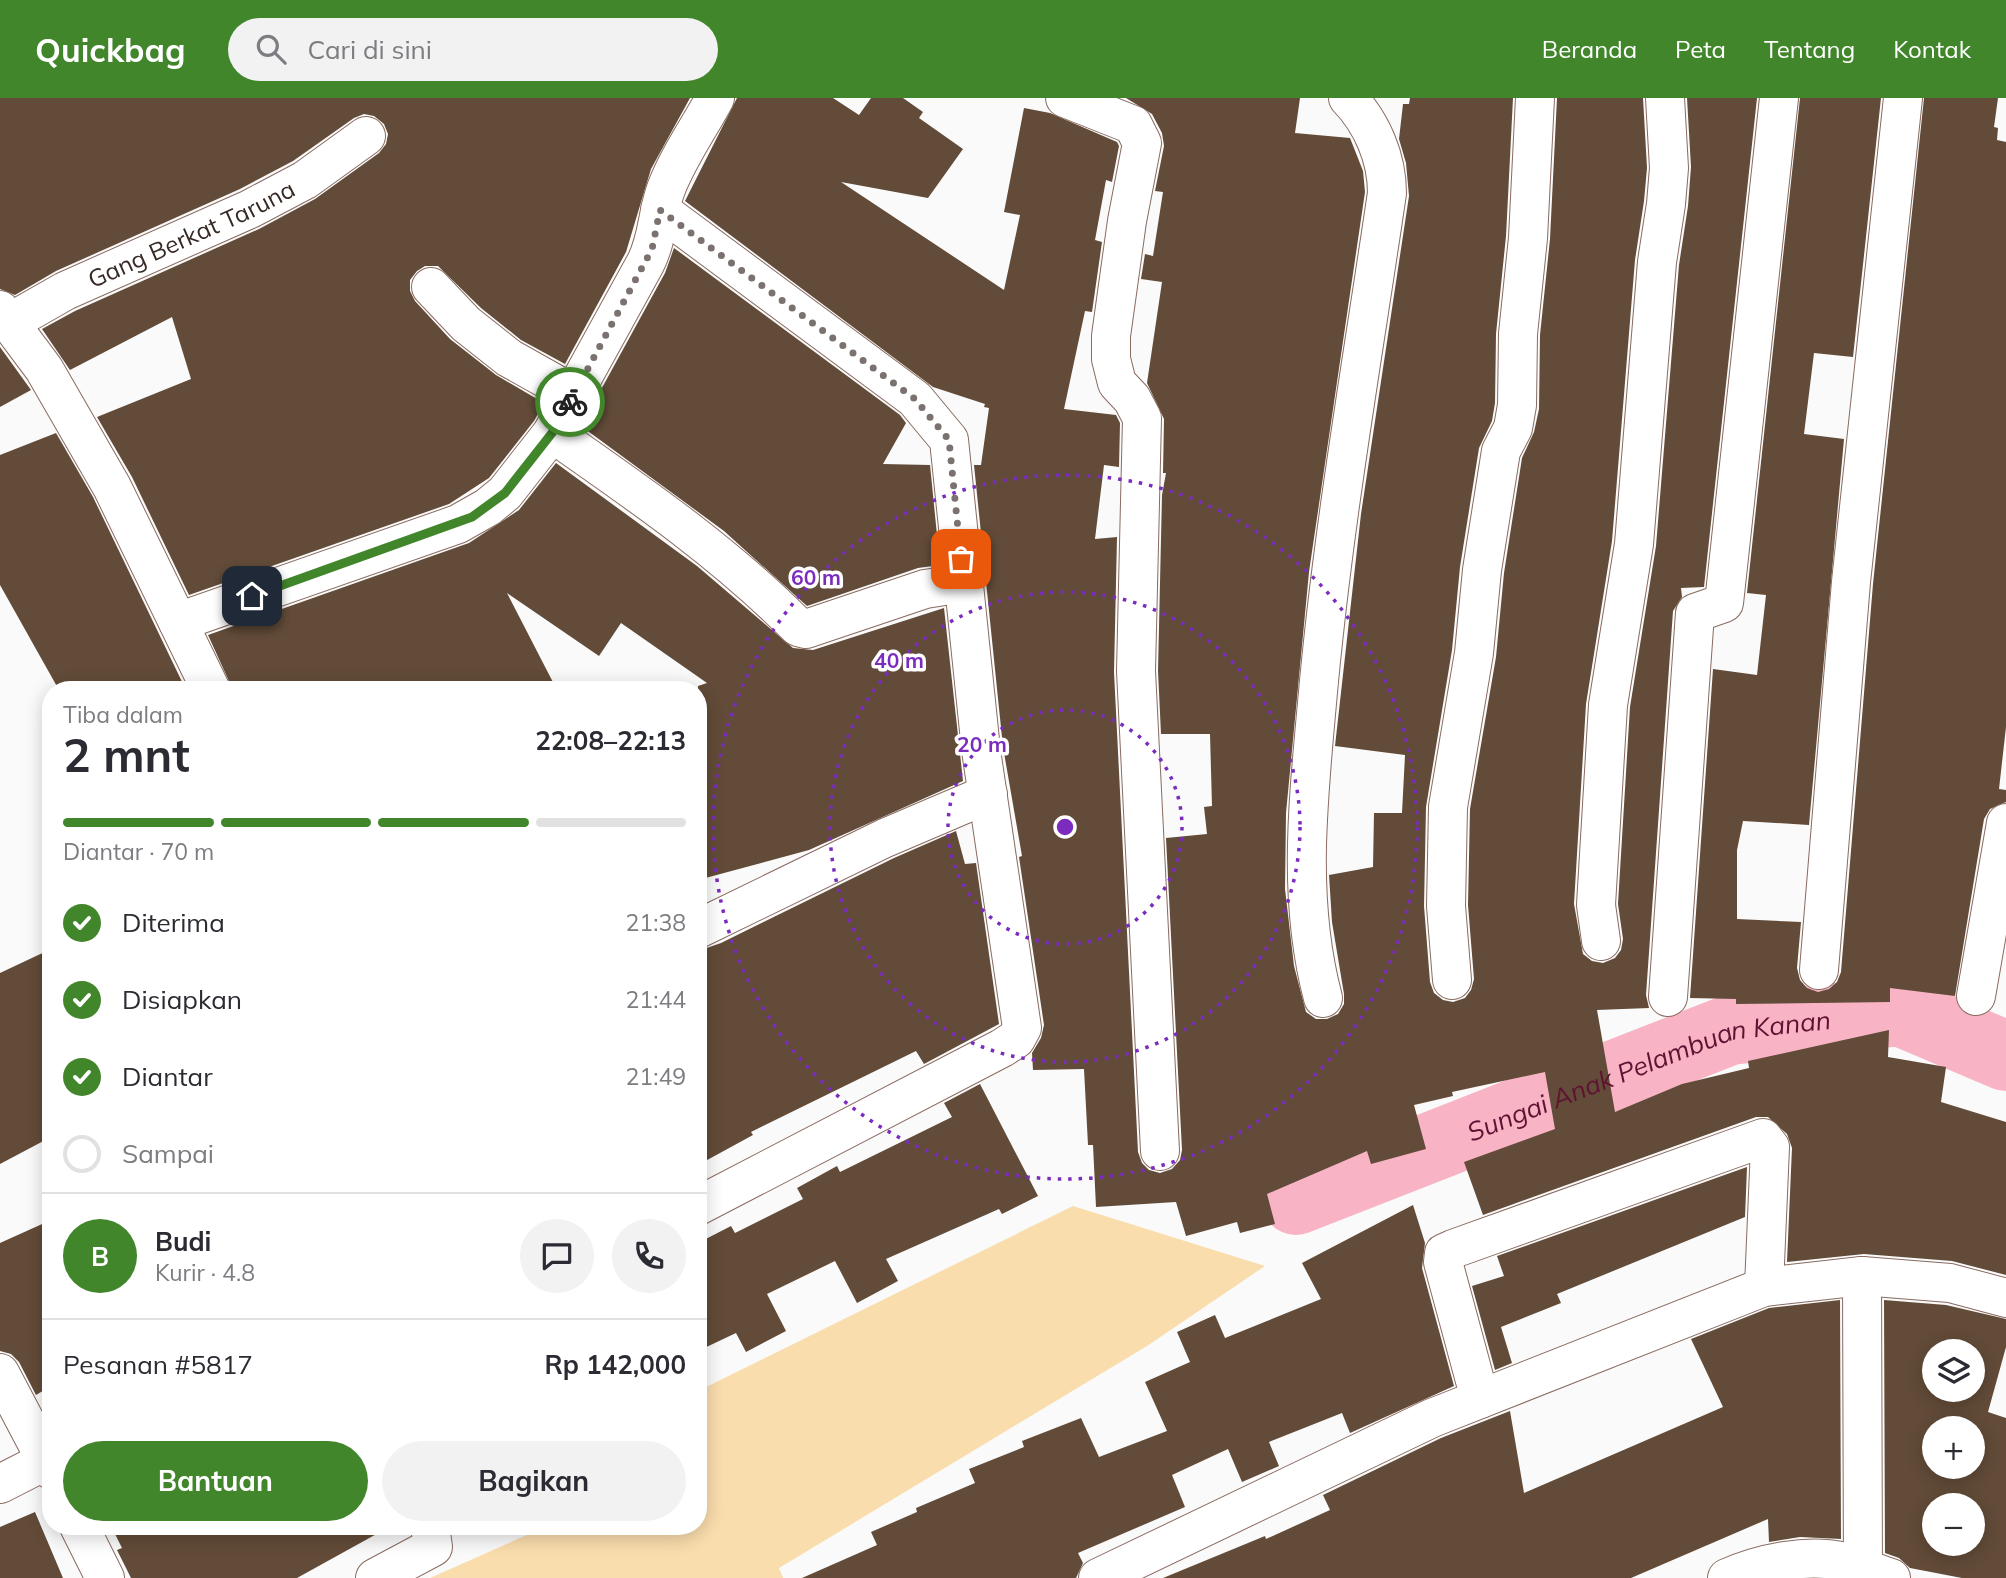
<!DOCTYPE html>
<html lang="id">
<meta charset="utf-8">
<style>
:root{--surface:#fff;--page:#f2f2f3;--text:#2b2b33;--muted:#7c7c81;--line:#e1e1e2;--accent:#41862b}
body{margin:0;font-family:Mulish,sans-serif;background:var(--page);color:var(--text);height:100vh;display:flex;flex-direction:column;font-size:26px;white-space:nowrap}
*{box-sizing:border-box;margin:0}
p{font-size:23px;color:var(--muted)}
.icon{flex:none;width:38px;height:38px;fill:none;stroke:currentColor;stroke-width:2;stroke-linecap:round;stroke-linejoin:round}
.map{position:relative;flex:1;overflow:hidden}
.details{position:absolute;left:42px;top:583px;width:665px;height:854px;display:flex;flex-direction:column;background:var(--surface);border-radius:28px;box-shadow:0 4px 18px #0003}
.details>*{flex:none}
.buttons{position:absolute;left:1922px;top:1241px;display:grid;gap:14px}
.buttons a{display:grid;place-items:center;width:63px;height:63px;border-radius:50%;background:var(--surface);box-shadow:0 4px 18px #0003;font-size:35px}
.pin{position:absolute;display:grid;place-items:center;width:60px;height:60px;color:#fff;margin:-30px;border-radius:14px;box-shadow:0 4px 10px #0006}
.courier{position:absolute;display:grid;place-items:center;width:70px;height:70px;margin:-35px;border:5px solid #41862b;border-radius:50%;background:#fff;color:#222;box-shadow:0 2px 9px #0007}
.overview em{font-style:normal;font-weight:700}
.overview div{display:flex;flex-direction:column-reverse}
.overview{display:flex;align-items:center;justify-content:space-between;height:119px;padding:0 21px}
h1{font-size:46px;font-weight:700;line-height:52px}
.bar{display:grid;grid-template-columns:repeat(4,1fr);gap:10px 7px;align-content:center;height:84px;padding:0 21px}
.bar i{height:9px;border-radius:5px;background:var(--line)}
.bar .on{background:var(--accent)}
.bar p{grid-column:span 4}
.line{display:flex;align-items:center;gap:18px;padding:0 21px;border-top:2px solid var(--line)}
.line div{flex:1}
.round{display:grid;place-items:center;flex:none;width:74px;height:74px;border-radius:37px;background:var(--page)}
ol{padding:0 21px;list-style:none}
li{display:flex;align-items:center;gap:21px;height:77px}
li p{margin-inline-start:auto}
li .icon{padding:7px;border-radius:50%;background:var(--accent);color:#fff;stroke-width:4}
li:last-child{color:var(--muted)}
li i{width:38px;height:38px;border:4px solid var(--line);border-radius:50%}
.cta{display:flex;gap:14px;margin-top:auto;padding:14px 21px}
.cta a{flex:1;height:80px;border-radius:42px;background:var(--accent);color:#fff;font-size:28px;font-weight:700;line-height:80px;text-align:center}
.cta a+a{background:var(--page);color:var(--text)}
header{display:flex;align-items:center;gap:42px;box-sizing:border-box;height:98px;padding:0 35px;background:var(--accent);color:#fff}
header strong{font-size:33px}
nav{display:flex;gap:38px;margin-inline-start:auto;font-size:24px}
.search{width:490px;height:63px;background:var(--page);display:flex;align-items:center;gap:18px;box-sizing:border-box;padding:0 24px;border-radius:38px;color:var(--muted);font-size:26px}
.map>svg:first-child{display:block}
.green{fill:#faddad}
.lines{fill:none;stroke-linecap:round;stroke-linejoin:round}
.river{stroke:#f8b3c5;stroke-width:70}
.building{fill:#624b38;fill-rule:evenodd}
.minor-casing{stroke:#896b60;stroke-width:40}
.minor{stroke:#fff;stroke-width:38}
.done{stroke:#7b726f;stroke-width:7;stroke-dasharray:0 12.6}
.route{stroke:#41862b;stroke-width:9}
.ring{fill:none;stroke:#7b2cbf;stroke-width:3.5;stroke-dasharray:3.5 7}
.labels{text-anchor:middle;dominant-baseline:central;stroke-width:7;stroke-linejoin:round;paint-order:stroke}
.street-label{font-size:24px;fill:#362924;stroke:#fff}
.water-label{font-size:26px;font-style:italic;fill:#601232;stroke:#fff}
.centre{fill:#7b2cbf;stroke:#fff;stroke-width:3.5}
.ring-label{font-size:21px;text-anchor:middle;font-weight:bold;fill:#7b2cbf;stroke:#fff;stroke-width:7;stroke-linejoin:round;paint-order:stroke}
</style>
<header>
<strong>Quickbag</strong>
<div class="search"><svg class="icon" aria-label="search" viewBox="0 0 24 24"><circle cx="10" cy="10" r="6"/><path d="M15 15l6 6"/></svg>Cari di sini</div>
<nav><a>Beranda</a><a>Peta</a><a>Tentang</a><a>Kontak</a></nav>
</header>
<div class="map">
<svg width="2006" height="1480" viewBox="0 0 2006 1480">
<rect width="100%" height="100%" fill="#fafafa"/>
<!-- green -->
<polygon class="green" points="1073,1108 1265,1168 1147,1248 779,1470 783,1480 430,1480 547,1428 698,1428 698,1293"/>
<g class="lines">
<!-- river -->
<path class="river" id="s1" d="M1296,1102L1730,932L1900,913L2006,958"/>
</g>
<!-- building -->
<g class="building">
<polygon points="0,0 690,0 651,71 626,154 565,266 521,242 481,210 438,168 425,168 417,173 410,182 410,193 415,203 450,241 496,277 544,305 534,323 489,380 449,406 189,497 132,379 97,319 191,281 172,219 70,272 42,231 75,213 259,131 315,101 379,55 386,46 388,36 384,26 374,18 364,16 354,20 293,63 240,91 56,173 15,197 0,191"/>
<polygon points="737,0 833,0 859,17 871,0 903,0 923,14 919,20 963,51 928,100 841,84 1004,192 1020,117 1004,114 1024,10 1050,15 1117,44 1119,48 1112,84 1106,82 1095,142 1102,144 1092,214 1085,213 1064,311 1116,317 1120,325 1119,369 1104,367 1095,441 1117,439 1114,574 1138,1054 1142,1065 1149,1072 1160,1075 1172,1071 1180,1062 1182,1052 1166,740 1207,736 1204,709 1212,708 1210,636 1161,636 1158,573 1162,397 1166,375 1163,375 1164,321 1147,285 1162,184 1141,181 1145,156 1153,158 1163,94 1155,93 1164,48 1162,35 1152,16 1126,0 1300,0 1295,35 1350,40 1363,73 1365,94 1309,474 1286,715 1285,791 1294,868 1306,914 1316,921 1327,921 1338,916 1344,906 1344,896 1332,824 1329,777 1373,769 1374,715 1402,715 1405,657 1335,648 1361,416 1409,98 1406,65 1399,41 1403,6 1409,6 1410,0 1513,0 1506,138 1496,236 1495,305 1492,323 1479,350 1460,469 1452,552 1426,709 1424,808 1430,884 1434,895 1443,902 1453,904 1465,900 1471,892 1474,881 1468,807 1470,711 1496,559 1504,475 1522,360 1534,334 1539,311 1540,237 1550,141 1557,0 1643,0 1647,70 1644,103 1635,162 1612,443 1586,606 1574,806 1583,856 1592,863 1603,865 1615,860 1621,852 1623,841 1618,806 1630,609 1656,448 1679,167 1688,108 1691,69 1687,0 1757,0 1704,489 1681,490 1682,499 1673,513 1646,897 1649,910 1597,912 1615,1014 1682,986 1749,970 1748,963 1889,932 1888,959 1946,969 1941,1004 2006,1024 2006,1177 1952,1163 1864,1156 1787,1164 1792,1050 1787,1036 1768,1019 1756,1019 1483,1117 1464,1064 1555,1031 1545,974 1452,994 1453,998 1414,1007 1426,1051 1371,1066 1367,1053 1267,1096 1275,1126 1240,1135 1237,1124 1186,1138 1176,1104 1096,1109 1093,1047 1088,1047 1084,971 1033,972 1032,955 1041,940 1044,927 1019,759 1022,758 1003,649 974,367 981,367 989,310 984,309 985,306 933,289 685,103"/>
<polygon points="1800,0 1881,0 1853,259 1814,255 1804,336 1844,341 1809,727 1743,723 1737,752 1737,821 1801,824 1797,870 1800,882 1807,890 1818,894 1829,891 1837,884 1841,874 1873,486 1924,0 1998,0 1994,29 1998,30 1997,42 2006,44 2006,629 1999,691 2006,692 2006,704 1990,711 1984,721 1955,898 1890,890 1890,904 1736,906 1736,901 1690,900 1713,571 1757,577 1766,497 1747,495"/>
<polygon points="674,150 900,317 906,325 883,366 930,367 940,467 918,470 807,508 724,433 581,328 665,175"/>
<polygon points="0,249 31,292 0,309"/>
<polygon points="56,335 93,399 186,592 59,592 0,487 0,357"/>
<polygon points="556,365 697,468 793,550 813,552 944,510 963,683 809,752 698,782 698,588 707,585 621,525 599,558 507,495 557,592 233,592 208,537 469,445 519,412"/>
<polygon points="956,733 965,766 976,765 999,926 924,966 916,953 751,1034 753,1037 698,1067 698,853 721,845 894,760"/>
<polygon points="51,851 51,1039 0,1066 0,875"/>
<polygon points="980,986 1038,1098 1002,1116 999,1111 886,1161 898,1183 857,1205 835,1163 767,1196 786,1233 746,1254 736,1235 698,1253 698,1145 731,1128 735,1135 803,1101 797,1090 837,1068 840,1074 952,1019 944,1005"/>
<polygon points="1747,1069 1745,1119 1557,1196 1561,1205 1501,1229 1512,1265 1495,1272 1472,1188 1504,1178 1497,1158"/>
<polygon points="1413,1107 1425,1145 1422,1170 1454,1288 1350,1335 1342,1315 1269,1344 1279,1368 1242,1384 1228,1351 1172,1377 1185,1409 1078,1455 1083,1465 1076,1480 802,1480 877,1447 871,1434 917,1414 916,1410 975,1385 969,1371 1024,1349 1022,1343 1081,1320 1099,1359 1167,1333 1145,1284 1190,1264 1177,1234 1215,1217 1225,1240 1321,1201 1302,1165"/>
<polygon points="51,1122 51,1288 36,1297 19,1264 11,1256 0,1253 0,1145"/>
<polygon points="1840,1202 1841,1441 1800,1439 1769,1444 1768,1421 1631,1480 1163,1480 1265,1438 1266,1441 1330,1412 1323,1397 1441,1340 1510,1313 1524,1395 1723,1309 1691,1241 1769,1210"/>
<path d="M1884,1202L1946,1207L2006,1221V1249L1988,1314L2006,1320V1480H1962L1910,1470L1899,1460L1885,1455ZM1934,1253H1972V1292H1934ZM1934,1330H1972V1368H1934ZM1934,1407H1972V1446H1934Z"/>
<polygon points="35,1414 63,1480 0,1480 0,1429"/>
<polygon points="111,1428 391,1428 297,1480 131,1480 117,1452 122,1450"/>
</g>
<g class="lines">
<!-- minor casing -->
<g class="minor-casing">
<g id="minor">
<polyline points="1065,0 1133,27 1142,45 1127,123 1111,238 1111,261 1117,285 1132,301 1142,320 1136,573 1160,1053"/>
<polyline points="660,112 915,301 949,342 981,652 1022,930 1016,941 1002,950 698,1108"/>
<polyline points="431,189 466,226 509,260 575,297"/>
<polyline points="0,212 44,271 112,389 211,592"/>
<path id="s2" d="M9,225L65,193L250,111L305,82L366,38"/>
<path d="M552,335C638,395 724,454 798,529L806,531L925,491L964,485"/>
<path d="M178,524L458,426L488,409L505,395L552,335L646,164C658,140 657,115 666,91C678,59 699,30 715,0"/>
<polyline points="698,831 885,740 988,696"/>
<polyline points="1601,843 1596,807 1608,607 1634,446 1657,164 1666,106 1669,70 1665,0"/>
<polyline points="1819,872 1851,484 1903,0"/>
<polyline points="1452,882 1446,808 1448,709 1474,555 1482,472 1501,353 1513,330 1517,307 1518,236 1528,140 1535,0"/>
<polyline points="1976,898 2006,725"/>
<polyline points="1668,899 1695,515 1724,505 1779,0"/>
<path d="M1323,900C1297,802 1308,705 1317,605C1332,434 1362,265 1387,95C1387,60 1372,25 1348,0"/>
<polyline points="1862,1178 1863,1480"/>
<polyline points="0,1275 51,1372"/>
<polyline points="1480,1301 1443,1164 1444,1155 1453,1151 1763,1040 1770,1049 1764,1189"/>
<polyline points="0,1386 51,1360"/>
<polyline points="79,1428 105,1480"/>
<polyline points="375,1480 433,1449 430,1428"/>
<polyline points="1098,1480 1432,1320 1764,1189 1862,1178 1950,1185 2006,1200"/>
<path d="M1727,1480C1761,1465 1808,1455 1845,1464C1860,1468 1876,1475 1891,1480"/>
</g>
</g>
<!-- minor -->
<use href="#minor" class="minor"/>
</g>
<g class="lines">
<!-- done -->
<polyline class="done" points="570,304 652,151 660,112 915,301 949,342 961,461"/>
<!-- route -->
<polyline class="route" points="252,498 472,419 505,395 552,335 570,304"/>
</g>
<!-- distance rings -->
<g class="ring">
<circle cx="1065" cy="729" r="117"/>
<circle cx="1065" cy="729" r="235"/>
<circle cx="1065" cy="729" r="352"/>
</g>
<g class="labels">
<!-- street labels -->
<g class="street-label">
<text stroke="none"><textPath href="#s2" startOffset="203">Gang Berkat Taruna</textPath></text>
</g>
<!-- water labels -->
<g class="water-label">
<text stroke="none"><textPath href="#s1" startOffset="376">Sungai Anak Pelambuan Kanan</textPath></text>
</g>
</g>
<circle cx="1065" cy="729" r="10" class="centre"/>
<g class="ring-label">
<text x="816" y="487">60 m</text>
<text x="899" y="570">40 m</text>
<text x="982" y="654">20 m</text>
</g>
</svg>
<div class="buttons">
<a><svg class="icon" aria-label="layers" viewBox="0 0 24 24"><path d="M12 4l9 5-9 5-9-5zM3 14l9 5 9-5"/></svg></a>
<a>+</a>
<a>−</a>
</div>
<div class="pin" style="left:961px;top:461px;background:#ea580c"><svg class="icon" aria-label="bag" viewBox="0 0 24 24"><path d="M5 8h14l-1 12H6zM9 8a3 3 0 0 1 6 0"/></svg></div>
<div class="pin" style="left:252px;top:498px;background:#1f2937"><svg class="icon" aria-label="home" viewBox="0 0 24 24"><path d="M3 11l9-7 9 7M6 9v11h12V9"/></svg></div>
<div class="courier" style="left:570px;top:304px"><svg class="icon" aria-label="bike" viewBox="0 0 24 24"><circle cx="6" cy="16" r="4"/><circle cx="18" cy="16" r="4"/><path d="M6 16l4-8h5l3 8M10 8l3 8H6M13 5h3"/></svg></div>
<section class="details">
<div class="overview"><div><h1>2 mnt</h1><p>Tiba dalam</p></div><em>22:08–22:13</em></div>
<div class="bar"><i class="on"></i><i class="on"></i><i class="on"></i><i></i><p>Diantar · 70 m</p></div>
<ol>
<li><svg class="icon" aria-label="check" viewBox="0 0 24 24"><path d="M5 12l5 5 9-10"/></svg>Diterima<p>21:38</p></li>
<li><svg class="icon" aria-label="check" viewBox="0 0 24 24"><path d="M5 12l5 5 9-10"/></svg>Disiapkan<p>21:44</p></li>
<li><svg class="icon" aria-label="check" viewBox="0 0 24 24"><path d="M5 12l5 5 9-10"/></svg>Diantar<p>21:49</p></li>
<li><i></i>Sampai</li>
</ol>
<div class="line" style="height:126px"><b class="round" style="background:var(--accent);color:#fff">B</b><div><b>Budi</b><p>Kurir · 4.8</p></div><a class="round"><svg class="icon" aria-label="chat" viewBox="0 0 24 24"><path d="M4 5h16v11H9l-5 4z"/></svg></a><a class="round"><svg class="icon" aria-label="phone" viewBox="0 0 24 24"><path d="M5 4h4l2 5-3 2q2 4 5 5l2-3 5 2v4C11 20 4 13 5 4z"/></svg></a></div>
<div class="line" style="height:91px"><div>Pesanan #5817</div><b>Rp 142,000</b></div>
<div class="cta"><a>Bantuan</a><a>Bagikan</a></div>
</section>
</div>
